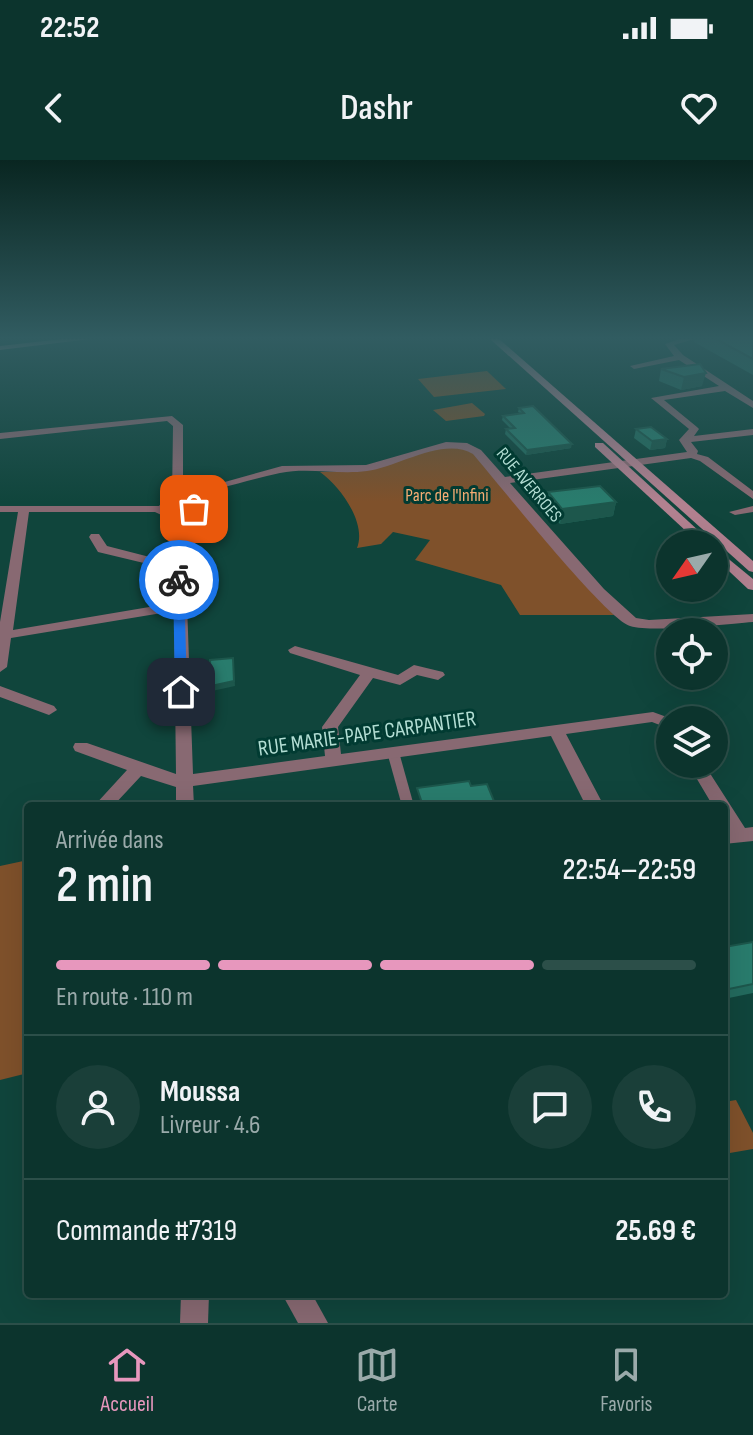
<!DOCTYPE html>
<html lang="fr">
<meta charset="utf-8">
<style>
:root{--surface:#0c342d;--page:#1a3f39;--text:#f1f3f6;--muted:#9aaaaa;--line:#2c4f49;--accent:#e797bd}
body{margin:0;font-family:"Sofia Sans Condensed",sans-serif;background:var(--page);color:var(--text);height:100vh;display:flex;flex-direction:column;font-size:30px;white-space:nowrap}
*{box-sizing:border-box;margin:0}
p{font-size:26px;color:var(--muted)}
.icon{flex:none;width:44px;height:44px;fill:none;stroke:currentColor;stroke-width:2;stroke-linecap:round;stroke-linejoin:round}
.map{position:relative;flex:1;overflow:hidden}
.sheet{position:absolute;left:24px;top:642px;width:704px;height:496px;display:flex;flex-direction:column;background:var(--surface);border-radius:8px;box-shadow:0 8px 32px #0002,0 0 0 2px var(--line)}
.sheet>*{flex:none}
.needle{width:52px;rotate:236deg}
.buttons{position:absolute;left:656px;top:370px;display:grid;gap:16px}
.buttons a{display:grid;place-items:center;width:72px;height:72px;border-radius:50%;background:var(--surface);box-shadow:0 8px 32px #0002,0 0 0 2px var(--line);font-size:40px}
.pin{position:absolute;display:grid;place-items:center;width:68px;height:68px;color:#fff;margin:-34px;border-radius:16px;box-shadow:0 4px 12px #0006}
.courier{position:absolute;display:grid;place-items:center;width:80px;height:80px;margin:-40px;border:6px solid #1a73e8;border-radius:50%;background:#fff;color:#222;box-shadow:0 2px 10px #0007}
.summary em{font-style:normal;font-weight:600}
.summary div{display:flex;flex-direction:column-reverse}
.summary{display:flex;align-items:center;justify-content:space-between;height:136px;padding:0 32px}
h1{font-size:52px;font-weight:600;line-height:60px}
.bar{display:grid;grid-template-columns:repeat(4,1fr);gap:12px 8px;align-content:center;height:96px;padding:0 32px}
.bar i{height:10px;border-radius:6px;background:var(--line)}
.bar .current{background:var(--accent)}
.bar p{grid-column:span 4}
.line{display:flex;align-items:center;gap:20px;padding:0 32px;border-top:2px solid var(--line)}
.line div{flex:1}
.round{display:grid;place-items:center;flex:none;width:84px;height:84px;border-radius:42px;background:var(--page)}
.status{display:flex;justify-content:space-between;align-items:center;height:56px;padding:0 40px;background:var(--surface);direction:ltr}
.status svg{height:22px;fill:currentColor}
header{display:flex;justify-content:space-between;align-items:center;height:104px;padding:0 32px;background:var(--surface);font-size:36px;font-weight:600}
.dock{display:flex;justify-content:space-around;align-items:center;height:112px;border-top:2px solid var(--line);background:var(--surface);font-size:22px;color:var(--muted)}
.dock a{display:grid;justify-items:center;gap:4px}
.dock .current{color:var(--accent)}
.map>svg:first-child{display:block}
.green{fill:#7f512b}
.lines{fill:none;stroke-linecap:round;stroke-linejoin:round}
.pedestrian{fill:#886972;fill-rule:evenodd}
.minor{fill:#886972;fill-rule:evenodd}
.secondary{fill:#b28190;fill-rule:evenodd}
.wall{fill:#236b5e}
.shaded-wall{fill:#1d574c}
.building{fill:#297c6d;stroke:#1d574c;stroke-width:2}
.route{fill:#1a73e8}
.done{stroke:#79a89e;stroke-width:8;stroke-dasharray:0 14.4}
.labels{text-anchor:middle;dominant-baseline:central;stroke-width:6;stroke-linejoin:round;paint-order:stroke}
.far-street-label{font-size:18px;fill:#b2ddd3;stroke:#013b32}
.far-park-label{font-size:18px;fill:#f5ac73;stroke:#013b32}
.street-label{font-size:22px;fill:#b2ddd3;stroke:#013b32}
</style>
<div class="status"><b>22:52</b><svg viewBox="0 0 49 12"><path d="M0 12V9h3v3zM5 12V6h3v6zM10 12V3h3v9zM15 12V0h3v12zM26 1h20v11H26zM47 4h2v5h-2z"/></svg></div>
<header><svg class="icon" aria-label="back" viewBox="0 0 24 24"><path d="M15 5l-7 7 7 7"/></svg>Dashr<svg class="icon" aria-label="heart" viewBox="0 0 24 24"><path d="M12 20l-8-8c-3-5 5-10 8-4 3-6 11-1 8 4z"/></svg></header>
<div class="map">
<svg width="753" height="1163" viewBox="0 0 753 1163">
<rect width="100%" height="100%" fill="#10453c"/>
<!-- green -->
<g class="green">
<polygon points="487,211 506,229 434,237 418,219"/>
<polygon points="472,243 485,254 484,256 446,261 433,250"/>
<path d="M445,286L474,291L614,455H520L501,425L415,400L430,380L393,372L381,384L357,388C367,363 340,326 320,312L361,311Z"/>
<polygon points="28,700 28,913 0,920 0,706"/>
<polygon points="736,940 753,973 753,989 724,994 724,942"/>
</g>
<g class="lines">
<!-- pedestrian -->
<polygon class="pedestrian" points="393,588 399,592 414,646 402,646 387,592"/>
<!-- minor -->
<g class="minor">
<path d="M679,179H694L674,185L683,195L753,241V248L725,231L664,240L697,267L699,269L694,276L753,269V275L691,282L698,291L697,294L708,297L753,331V339L700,301L691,298L510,323L604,429L636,458L649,460L753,454V462C725,464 654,473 630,466C605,458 498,323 473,294C444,276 398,307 367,311C338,315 308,307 280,313C247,320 217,331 184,335L200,346L193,356L184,358L193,614L325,596L322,567L360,515L290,493L288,490L295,486L398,515L414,505L443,512L445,515L438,520L417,515L400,525L373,518L338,567L341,594L653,552L675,560H670V569L652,562L566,574L604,646H586L551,576L193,626L194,646H176V627L141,616L113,646H94L127,610L75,591L73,587L75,583H87L176,614L174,451L11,478L7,507L0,512V462L18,352H0V346H159L164,340L172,338L173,266L167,261L0,279V273L172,256L183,265V328L214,325L282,306L366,305L446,282L467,283L481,290L505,317L687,292L679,280L689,269L651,238L719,226L679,200L634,209L630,206L674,196L665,184ZM182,344L188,347L185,351L174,353L167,350L171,345ZM29,352H155L172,360L173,403L107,386L99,374H91L89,377L98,392L173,410V443L13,470Z"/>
<polygon points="753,346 753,352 735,355 729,352"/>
<polygon points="0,526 54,546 57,550 49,555 0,537"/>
<polygon points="688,604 704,604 745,668 753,667 753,681 724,684 724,670 727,670 724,664 724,646 713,646"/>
<polygon points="181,1134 209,1134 208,1163 180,1163"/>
<polygon points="282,1134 312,1134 328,1163 298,1163"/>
</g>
<!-- secondary -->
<g class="secondary">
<polygon points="62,179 90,179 0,190 0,186"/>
<polygon points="490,179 499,179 753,401 753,412 749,411"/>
<polygon points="595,283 603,283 713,384 700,384 595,287"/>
<polygon points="714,387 753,419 753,430 748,429 714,397"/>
</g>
</g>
<!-- wall -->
<g class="wall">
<polygon points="695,179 753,179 753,215 694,182"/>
<polygon points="700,204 702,226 681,230 659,221 661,209"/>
<polygon points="519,248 571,288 526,295 505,274 506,269 510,268 502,260 503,256 520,253 518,252"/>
<polygon points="636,269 667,279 665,288 650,290 634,278"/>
<polygon points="548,332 616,342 613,356 560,364 545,347"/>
<polygon points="753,782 753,833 724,839 724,787"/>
</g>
<!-- shaded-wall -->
<g class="shaded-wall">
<polygon points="706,213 702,226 681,230 684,217"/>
<polygon points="667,279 665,288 650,290 652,281"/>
<polygon points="572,284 571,288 526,295 527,290"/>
<polygon points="616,342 613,356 560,364 562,349"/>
<polygon points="233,498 235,526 212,531 211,526"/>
</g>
<!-- building -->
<g class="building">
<polygon points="716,179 753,179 753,199"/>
<polygon points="700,204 706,213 684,217 661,209"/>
<polygon points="533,246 572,284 527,290 506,269 515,268 503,256 524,253 519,248"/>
<polygon points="651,267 667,279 652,281 636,269"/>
<polygon points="600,326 616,342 562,349 548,332"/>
<polygon points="233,498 234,521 211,526 210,500"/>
<polygon points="469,621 471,626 487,624 496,646 423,646 417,628"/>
<polygon points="753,782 753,824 724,830 724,787"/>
</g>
<!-- sky -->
<linearGradient id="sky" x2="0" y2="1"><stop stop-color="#092621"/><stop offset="0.52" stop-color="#315c61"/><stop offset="1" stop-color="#315c61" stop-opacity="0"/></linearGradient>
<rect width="753" height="342" fill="url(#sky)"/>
<!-- route -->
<polygon class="route" points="179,417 184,420 187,532 181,536 175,532 173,420"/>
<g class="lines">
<!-- done -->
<polyline class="done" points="179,420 178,357 194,349"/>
</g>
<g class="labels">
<!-- far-street labels -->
<g class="far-street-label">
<text transform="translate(529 325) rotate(50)">RUE AVERROES</text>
</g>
<!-- far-park labels -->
<g class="far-park-label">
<text x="447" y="335">Parc de l'Infini</text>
</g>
<!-- street labels -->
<g class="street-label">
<text transform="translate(367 574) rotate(-8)">RUE MARIE-PAPE CARPANTIER</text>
</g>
</g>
</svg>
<div class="buttons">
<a><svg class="needle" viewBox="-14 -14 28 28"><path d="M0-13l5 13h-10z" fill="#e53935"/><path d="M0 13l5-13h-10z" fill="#9aaaaa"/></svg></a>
<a><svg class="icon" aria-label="locate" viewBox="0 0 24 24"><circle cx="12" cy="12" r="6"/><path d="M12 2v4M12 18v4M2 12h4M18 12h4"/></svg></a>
<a><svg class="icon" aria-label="layers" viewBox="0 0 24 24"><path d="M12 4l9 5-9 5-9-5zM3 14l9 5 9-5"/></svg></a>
</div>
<div class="pin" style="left:194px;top:349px;background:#ea580c"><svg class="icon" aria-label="bag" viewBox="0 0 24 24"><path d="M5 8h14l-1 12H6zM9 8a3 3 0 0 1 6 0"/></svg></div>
<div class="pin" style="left:181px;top:532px;background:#1f2937"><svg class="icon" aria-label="home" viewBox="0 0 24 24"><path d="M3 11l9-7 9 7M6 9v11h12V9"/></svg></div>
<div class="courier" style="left:179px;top:420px"><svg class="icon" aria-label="bike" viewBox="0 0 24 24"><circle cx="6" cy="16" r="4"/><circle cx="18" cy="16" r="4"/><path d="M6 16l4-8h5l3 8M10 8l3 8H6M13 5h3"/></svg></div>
<section class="sheet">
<div class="summary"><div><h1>2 min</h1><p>Arrivée dans</p></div><em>22:54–22:59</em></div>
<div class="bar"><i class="current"></i><i class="current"></i><i class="current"></i><i></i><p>En route · 110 m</p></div>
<div class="line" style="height:144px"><a class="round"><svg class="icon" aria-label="person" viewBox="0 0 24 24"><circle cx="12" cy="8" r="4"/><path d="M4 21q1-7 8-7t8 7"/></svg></a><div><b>Moussa</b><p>Livreur · 4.6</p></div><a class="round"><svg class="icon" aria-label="chat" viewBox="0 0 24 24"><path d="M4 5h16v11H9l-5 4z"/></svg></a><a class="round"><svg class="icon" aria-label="phone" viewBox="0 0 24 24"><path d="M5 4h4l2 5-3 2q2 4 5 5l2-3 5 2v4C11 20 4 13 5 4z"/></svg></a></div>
<div class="line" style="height:104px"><div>Commande #7319</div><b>25.69 €</b></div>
</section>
</div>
<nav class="dock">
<a class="current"><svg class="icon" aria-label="home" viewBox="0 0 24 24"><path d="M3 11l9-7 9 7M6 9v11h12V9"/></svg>Accueil</a>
<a><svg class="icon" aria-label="map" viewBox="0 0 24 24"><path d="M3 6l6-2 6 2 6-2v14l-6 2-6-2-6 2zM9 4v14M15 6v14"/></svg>Carte</a>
<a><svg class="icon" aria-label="saved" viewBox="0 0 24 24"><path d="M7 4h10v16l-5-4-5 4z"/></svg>Favoris</a>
</nav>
